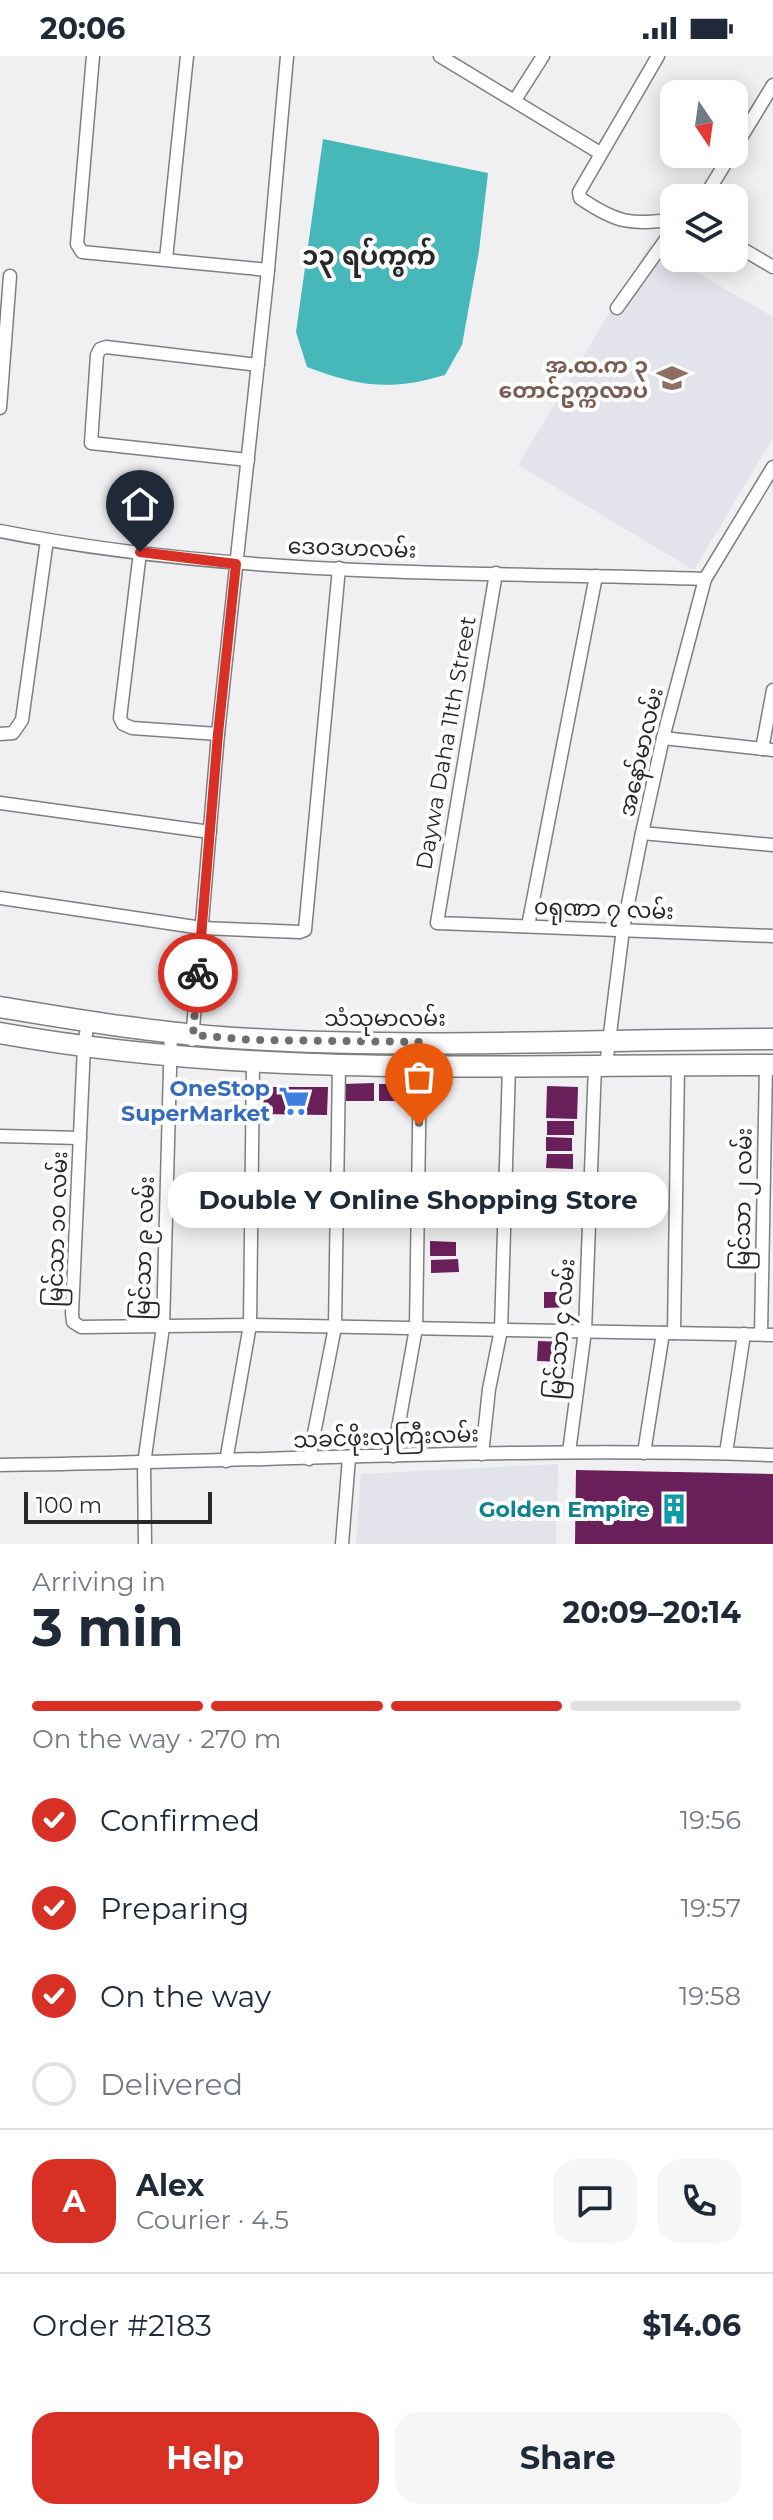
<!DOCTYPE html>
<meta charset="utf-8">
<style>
:root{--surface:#fff;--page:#f6f6f7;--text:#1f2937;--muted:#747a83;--line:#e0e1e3;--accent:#d93025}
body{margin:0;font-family:Montserrat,"Noto Sans Myanmar",sans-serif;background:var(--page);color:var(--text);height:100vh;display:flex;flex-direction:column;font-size:30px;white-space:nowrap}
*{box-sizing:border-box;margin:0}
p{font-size:26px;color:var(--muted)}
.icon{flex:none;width:44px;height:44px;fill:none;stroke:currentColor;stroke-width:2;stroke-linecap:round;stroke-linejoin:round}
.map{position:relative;height:1488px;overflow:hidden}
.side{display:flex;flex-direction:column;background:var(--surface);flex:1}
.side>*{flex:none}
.needle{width:52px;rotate:167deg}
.tools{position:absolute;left:660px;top:24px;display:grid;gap:16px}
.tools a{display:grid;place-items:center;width:88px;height:88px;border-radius:16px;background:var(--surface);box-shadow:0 4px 20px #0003;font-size:40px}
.scale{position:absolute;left:24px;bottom:20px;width:188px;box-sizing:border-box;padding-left:8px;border:4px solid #282829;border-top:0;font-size:22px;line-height:28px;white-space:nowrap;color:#282829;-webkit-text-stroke:6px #fefeff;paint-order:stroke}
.pin{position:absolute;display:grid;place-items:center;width:68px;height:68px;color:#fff;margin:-82px -34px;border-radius:50% 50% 50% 0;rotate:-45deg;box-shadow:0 0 8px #0007}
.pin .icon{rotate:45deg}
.courier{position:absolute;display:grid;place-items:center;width:80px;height:80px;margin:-40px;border:6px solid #d93025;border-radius:50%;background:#fff;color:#222;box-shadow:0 2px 10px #0007}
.bubble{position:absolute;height:56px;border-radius:24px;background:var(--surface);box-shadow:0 4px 20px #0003;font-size:26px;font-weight:700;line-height:56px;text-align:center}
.summary em{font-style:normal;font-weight:700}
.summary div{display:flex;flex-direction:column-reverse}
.summary{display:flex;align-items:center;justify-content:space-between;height:136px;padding:0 32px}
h1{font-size:52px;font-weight:700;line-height:60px}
.bar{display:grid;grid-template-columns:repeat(4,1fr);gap:12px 8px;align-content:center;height:96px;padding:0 32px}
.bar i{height:10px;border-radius:6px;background:var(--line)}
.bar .current{background:var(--accent)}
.bar p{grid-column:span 4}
.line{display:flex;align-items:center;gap:20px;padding:0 32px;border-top:2px solid var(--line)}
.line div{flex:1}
.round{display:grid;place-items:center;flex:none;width:84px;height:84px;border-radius:24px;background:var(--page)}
ol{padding:0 32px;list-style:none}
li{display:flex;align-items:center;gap:24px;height:88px}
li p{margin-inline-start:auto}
li .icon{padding:8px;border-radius:50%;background:var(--accent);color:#fff;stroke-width:4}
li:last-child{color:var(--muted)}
li i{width:44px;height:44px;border:4px solid var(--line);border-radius:50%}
.button{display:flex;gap:16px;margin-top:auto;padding:16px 32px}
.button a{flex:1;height:92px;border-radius:24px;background:var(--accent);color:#fff;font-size:32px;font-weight:700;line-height:92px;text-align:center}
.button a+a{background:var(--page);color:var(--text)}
.status{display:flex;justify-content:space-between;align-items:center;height:56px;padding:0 40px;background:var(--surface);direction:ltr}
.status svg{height:22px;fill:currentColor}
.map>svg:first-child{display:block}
.built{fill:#e2e3eb}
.water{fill:#46b8ba}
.building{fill:#691f59}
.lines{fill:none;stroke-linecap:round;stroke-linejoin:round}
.minor-casing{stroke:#7f7f80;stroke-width:15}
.primary-casing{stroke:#7f7f80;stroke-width:23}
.minor{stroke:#fff;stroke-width:12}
.primary{stroke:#fff;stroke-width:20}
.done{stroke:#6e6e6f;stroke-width:8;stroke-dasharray:0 14.4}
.route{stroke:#d93025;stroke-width:10}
.labels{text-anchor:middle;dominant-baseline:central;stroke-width:8;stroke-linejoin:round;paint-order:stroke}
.education-label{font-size:22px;font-weight:bold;fill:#785e54;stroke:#fefeff;text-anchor:end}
.street-label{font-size:22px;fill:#282829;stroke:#fefeff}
.shop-label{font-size:22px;font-weight:bold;fill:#366cbe;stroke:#fefeff;text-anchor:end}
.culture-label{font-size:22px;font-weight:bold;fill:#0d838f;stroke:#fefeff;text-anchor:end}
.quarter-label{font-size:26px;font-weight:bold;fill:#282829;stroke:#fefeff}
</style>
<div class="status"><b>20:06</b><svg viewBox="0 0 49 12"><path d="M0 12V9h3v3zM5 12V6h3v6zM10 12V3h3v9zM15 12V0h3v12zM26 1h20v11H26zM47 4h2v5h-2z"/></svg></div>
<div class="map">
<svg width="773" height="1488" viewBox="0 0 773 1488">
<rect width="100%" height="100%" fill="#f0f0f2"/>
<!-- built -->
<g class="built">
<polygon points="650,189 773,261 773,382 694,514 518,409"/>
<polygon points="558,1408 556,1488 356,1488 361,1418"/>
</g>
<!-- water -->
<path class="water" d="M323,83L488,117L479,195L462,289L445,319C392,335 359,331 307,311L296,276Z"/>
<!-- building -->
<g class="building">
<polygon points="374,1027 374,1045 343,1045 343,1028"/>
<rect x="379" y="1028" width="34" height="17"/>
<polygon points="547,1030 578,1031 577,1063 546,1062"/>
<polygon points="261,1031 328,1031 327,1059 261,1058"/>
<rect x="547" y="1065" width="27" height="14"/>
<polygon points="546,1081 572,1082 572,1095 546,1095"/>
<polygon points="547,1098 573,1098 573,1113 546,1112"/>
<polygon points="457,1150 457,1165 429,1166 429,1151"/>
<polygon points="489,1152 489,1165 463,1167 463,1153"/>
<polygon points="430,1185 456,1186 456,1200 430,1200"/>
<polygon points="458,1203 459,1216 431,1217 431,1204"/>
<polygon points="544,1236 571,1236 572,1251 544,1252"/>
<polygon points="538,1285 566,1286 565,1306 537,1305"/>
<polygon points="576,1414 773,1418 773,1488 575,1488"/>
</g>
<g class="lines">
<!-- minor casing -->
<g class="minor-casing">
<g id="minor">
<polyline points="93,0 77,188 82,196 268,214"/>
<polyline points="440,0 600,97"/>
<path d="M658,0L579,136L580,142C618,168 629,168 674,164"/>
<polyline points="515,44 543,0"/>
<polyline points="734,93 773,29"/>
<polyline points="704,142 731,98"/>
<polyline points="734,188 773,211"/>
<polyline points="166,203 187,0"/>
<polyline points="617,252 674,172"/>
<polyline points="0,352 10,220"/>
<polyline points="248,404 91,387 97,299 100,293 106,291 258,309"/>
<path d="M0,475C231,521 470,516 705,523"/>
<polyline points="140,496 120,662 123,668 132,672 218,678"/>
<polyline points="496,517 437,867 773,880"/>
<polyline points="0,678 13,677 22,664 47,484"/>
<polyline points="663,682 773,694"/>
<polyline points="762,693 773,634"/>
<polyline points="0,747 210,776"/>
<polyline points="642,777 773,789"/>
<polyline points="0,842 202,872 300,876 305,874 339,512"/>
<polyline points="528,870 596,520"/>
<polyline points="88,966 84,990 72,1257 73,1266 81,1271 250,1269 773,1279"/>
<polyline points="192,984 218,678 268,214 287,0"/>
<polyline points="606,1010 623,873 642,777 663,682 705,523 773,411"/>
<polyline points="0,1080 80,1082"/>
<polyline points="674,1277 678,1010"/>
<polyline points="761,1278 766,1009"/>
<polyline points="569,1396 585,1275 595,1009"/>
<polyline points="644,1397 663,1277"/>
<polyline points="726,1397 744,1278"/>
<polyline points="482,1398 489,1333 501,1274 509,1010"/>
<polyline points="393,1400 416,1272 420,1010 424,986"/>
<polyline points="309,1403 335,1271 339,1009"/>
<polyline points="226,1405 250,1269 253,1006"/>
<path d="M0,1409C257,1406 516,1390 773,1399"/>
<polyline points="145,1488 144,1408 163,1271 171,976"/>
<polyline points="342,1488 349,1402"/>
</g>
</g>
<!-- primary casing -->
<g class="primary-casing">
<g id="primary">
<path d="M0,951C84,965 168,979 252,983C425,993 600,983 773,983"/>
<path d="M0,977C255,1023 515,1008 773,1009"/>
</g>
</g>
<!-- minor -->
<use href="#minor" class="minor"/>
<!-- primary -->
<use href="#primary" class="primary"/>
</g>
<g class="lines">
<!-- done -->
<polyline class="done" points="198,917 193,979 253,984 424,986 420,1010 419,1069"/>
<!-- route -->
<polyline class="route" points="140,496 236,508 218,678 198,917"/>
</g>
<!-- icons -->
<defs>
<g id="school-bare" transform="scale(2.4)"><path d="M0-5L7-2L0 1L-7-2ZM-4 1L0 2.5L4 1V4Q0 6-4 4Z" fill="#8d6e63" stroke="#fefeff" stroke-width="2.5" paint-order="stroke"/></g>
<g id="supermarket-bare" transform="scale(2.4)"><path d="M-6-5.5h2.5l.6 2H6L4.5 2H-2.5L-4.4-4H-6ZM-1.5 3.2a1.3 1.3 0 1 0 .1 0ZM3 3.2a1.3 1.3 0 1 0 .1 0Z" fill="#3f7fe0" stroke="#fefeff" stroke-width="2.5" paint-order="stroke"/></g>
<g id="building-bare" transform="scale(2.4)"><path d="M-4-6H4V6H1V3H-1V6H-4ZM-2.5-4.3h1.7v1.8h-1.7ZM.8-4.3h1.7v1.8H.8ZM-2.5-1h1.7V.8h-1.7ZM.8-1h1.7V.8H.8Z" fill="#0f9aa8" stroke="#fefeff" stroke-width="2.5" paint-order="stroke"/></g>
</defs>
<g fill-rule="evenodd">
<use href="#school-bare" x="672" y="322"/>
<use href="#supermarket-bare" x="294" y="1045"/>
<use href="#building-bare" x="674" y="1453"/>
</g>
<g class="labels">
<!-- education labels -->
<g class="education-label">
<text x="648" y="309">အ.ထ.က ၃<tspan x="648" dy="25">တောင်ဥက္ကလာပ</tspan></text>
</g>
<!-- street labels -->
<g class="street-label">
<text transform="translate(352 492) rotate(2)">ဒေဝဒဟလမ်း</text>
<text transform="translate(446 687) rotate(-80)">Daywa Daha 11th Street</text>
<text transform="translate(641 696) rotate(-77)">အနော်မာလမ်း</text>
<text transform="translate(604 853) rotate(2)">၀ရုဏာ ၇ လမ်း</text>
<text x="385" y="962">သံသုမာလမ်း</text>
<text transform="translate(743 1143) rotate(-89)">မြင်သာ ၂ လမ်း</text>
<text transform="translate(57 1173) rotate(-88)">မြင်သာ ၁၀ လမ်း</text>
<text transform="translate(144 1192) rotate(-88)">မြင်သာ ၉ လမ်း</text>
<text transform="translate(561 1273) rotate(-85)">မြင်သာ ၄ လမ်း</text>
<text transform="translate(386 1381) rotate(-2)">သခင်ဖိုးလှကြီးလမ်း</text>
</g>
<!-- shop labels -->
<g class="shop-label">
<text x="270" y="1032">OneStop<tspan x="270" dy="25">SuperMarket</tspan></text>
</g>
<!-- culture labels -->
<g class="culture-label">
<text x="650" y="1453">Golden Empire</text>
</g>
<!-- quarter labels -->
<g class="quarter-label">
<text x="369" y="200">၁၃ ရပ်ကွက်</text>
</g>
</g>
</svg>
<div class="tools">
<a><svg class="needle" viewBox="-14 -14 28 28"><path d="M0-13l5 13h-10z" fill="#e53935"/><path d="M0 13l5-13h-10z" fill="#747a83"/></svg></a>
<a><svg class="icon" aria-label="layers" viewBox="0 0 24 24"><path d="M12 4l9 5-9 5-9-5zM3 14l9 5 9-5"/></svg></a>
</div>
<div class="scale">100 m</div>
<div class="pin" style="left:419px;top:1069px;background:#ea580c"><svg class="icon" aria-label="bag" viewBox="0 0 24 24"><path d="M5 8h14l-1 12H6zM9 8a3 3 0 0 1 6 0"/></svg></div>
<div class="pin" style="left:140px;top:496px;background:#1f2937"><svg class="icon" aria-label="home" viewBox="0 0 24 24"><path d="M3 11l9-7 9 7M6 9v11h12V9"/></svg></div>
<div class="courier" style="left:198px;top:917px"><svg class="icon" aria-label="bike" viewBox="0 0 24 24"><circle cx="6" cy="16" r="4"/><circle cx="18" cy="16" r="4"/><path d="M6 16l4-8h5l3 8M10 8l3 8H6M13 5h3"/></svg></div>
<div class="bubble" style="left:168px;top:1116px;width:500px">Double Y Online Shopping Store</div>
</div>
<section class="side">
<div class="summary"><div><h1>3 min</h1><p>Arriving in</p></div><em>20:09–20:14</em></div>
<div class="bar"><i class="current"></i><i class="current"></i><i class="current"></i><i></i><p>On the way · 270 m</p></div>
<ol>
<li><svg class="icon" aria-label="check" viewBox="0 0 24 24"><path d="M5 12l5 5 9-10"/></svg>Confirmed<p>19:56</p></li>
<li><svg class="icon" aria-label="check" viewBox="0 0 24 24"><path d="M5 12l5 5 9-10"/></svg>Preparing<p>19:57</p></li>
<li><svg class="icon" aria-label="check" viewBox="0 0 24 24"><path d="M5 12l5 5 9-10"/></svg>On the way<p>19:58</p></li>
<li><i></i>Delivered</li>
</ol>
<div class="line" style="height:144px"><b class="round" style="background:var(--accent);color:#fff">A</b><div><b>Alex</b><p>Courier · 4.5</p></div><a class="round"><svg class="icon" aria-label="chat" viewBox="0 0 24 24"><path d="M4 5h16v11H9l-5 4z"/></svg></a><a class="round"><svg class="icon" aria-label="phone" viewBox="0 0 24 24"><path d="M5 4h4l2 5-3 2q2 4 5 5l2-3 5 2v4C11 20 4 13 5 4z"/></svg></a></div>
<div class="line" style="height:104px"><div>Order #2183</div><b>$14.06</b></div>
<div class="button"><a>Help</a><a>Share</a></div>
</section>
